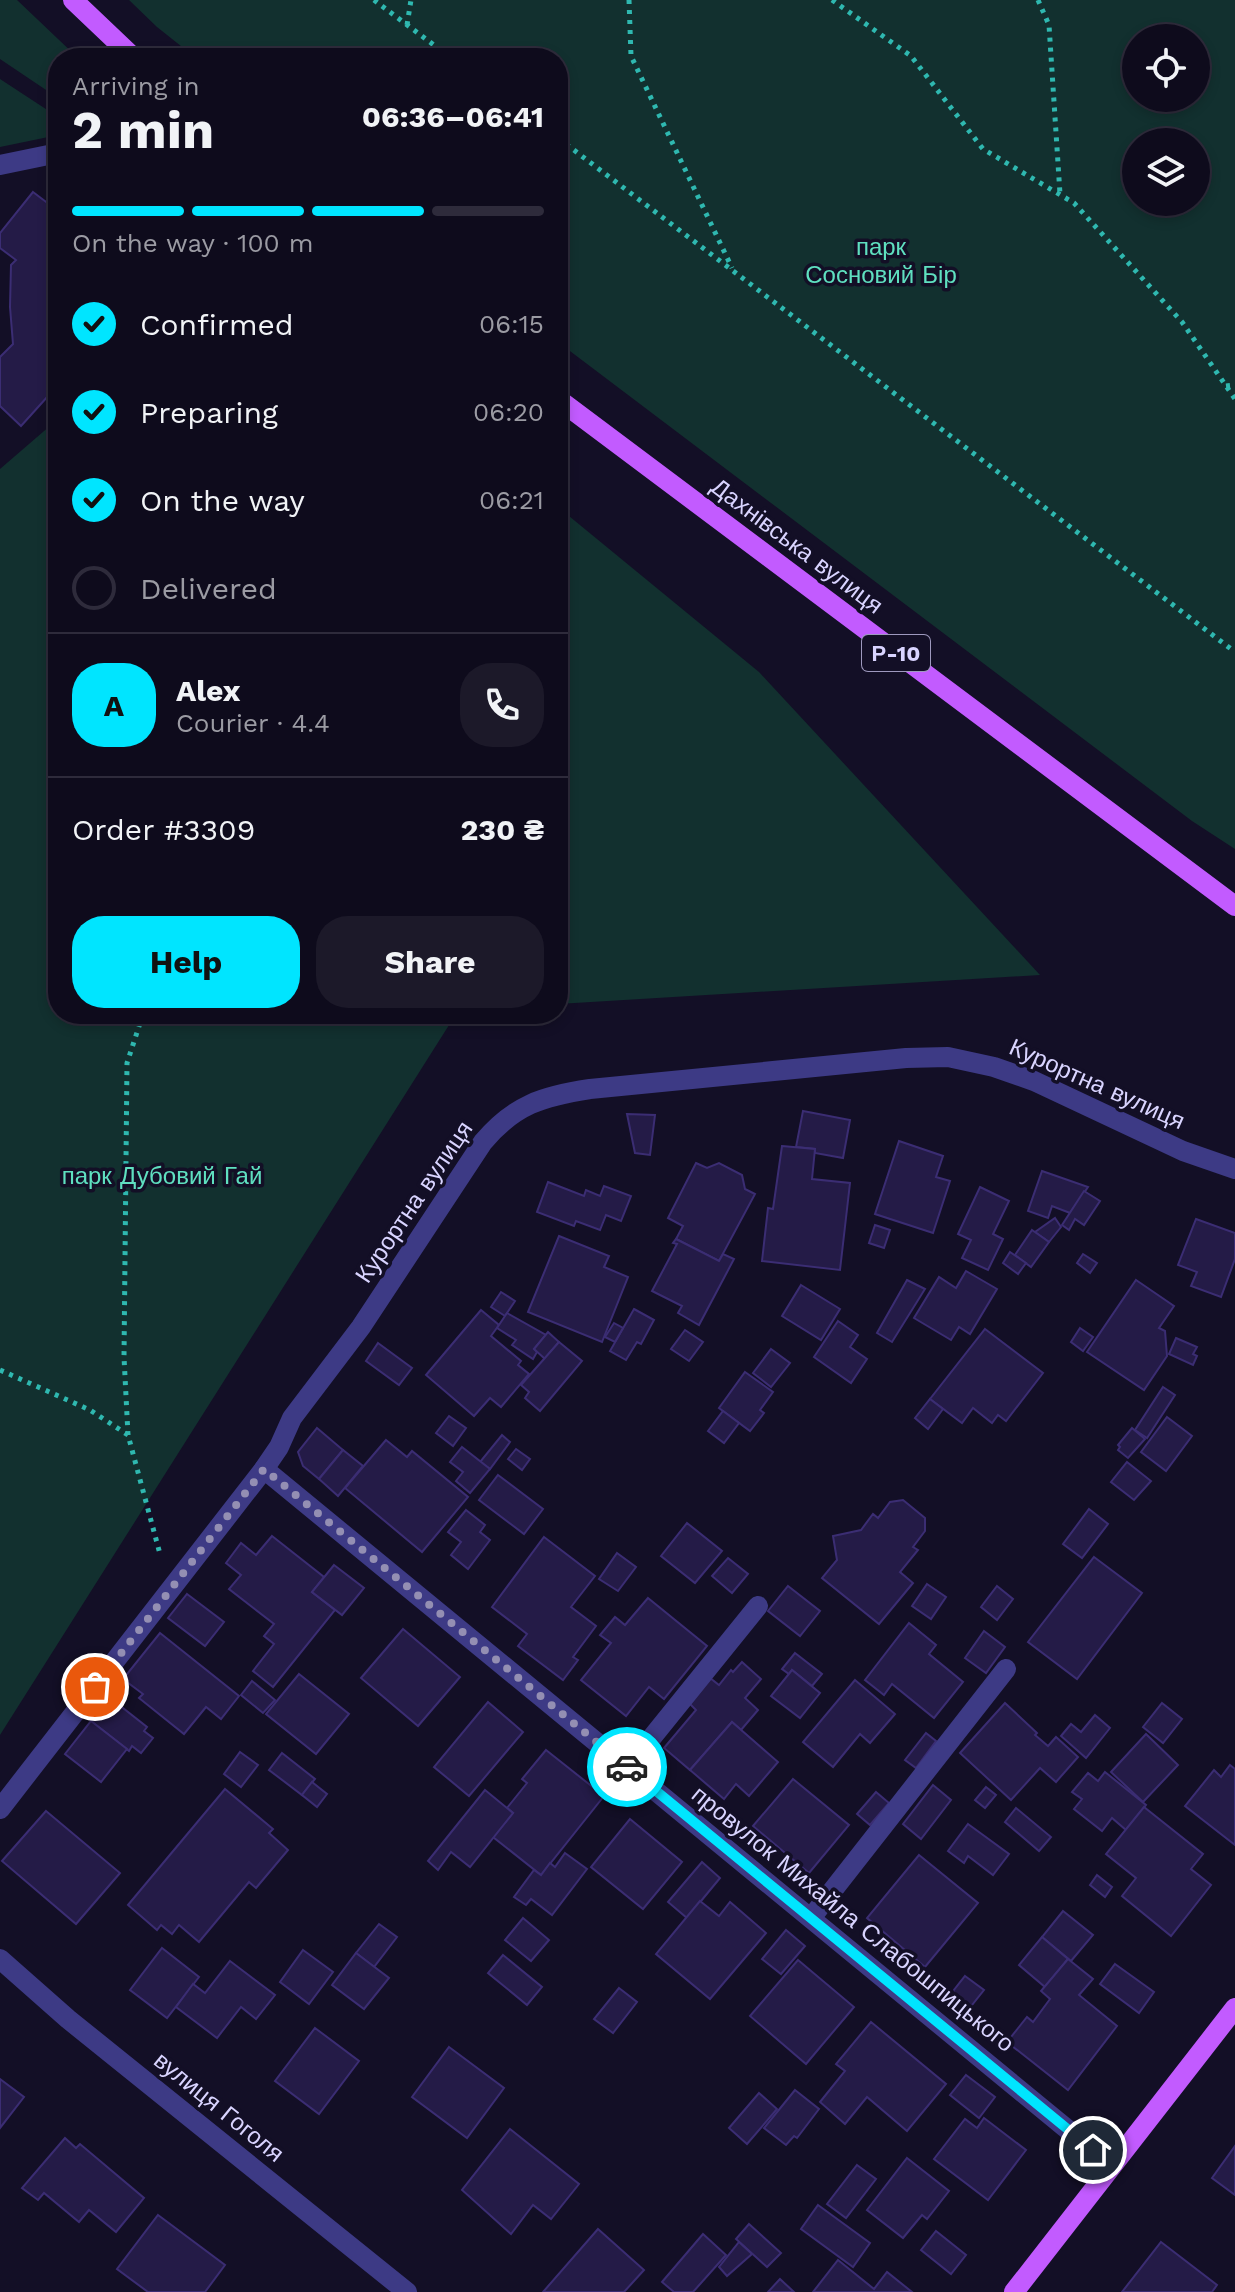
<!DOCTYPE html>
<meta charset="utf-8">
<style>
:root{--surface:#0e0b1c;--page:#1c1929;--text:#f1f3f6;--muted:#9b9ba3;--line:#2e2b3b;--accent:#00e5ff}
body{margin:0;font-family:"Work Sans",sans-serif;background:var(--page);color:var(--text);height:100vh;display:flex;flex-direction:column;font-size:30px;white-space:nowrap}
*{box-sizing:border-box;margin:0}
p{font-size:26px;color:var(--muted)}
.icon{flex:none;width:44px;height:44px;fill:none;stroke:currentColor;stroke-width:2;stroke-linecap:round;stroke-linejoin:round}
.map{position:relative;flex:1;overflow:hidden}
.side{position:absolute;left:48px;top:48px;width:520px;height:976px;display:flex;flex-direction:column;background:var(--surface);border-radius:32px;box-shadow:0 4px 12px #0003,0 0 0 2px var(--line)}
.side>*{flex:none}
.tools{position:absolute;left:1122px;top:24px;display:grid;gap:16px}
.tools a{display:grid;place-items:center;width:88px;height:88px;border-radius:50%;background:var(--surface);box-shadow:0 4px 12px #0003,0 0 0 2px var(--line);font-size:40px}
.pin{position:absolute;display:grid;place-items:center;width:68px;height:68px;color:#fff;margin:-34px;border:4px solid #fff;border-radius:50%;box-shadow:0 2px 8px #0007}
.courier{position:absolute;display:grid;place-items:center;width:80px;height:80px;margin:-40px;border:6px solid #00e5ff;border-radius:50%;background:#fff;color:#222;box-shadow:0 2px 10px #0007}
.head em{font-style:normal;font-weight:700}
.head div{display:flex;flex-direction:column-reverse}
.head{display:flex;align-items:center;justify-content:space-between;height:136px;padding:0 24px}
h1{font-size:52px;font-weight:700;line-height:60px}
.bar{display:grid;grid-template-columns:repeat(4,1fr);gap:12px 8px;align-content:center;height:96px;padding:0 24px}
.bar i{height:10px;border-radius:6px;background:var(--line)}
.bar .active{background:var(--accent)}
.bar p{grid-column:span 4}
.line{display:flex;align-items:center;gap:20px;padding:0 24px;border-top:2px solid var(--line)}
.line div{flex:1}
.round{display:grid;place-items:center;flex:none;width:84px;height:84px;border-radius:32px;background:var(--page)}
ol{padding:0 24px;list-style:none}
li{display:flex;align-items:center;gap:24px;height:88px}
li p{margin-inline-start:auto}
li .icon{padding:8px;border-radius:50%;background:var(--accent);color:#111;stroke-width:4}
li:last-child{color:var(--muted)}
li i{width:44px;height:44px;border:4px solid var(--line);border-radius:50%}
.primary-button{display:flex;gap:16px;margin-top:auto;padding:16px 24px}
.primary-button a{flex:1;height:92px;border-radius:32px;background:var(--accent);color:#111;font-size:32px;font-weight:700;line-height:92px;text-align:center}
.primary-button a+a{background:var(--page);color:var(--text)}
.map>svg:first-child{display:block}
.green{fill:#12302f;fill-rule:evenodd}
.building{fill:#241b47;stroke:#3b2d73;stroke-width:2}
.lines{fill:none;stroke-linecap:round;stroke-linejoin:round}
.path{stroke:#2fb8b0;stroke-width:5;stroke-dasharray:4 6;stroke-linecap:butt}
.lane{stroke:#3d3a85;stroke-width:20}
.street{stroke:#3d3a85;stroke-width:20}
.primary{stroke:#c25bff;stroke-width:20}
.done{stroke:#948fb3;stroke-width:8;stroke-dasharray:0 14.4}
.route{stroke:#00e5ff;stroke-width:10}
.labels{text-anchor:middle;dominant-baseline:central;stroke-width:7;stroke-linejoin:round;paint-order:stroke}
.shield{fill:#130f26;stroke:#9e99be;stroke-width:2}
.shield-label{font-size:22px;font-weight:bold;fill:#d9d4ff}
.park-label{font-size:24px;fill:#5fe0c0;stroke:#130f26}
.street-label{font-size:24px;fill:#d9d4ff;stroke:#130f26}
</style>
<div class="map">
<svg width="1235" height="2292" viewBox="0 0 1235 2292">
<rect width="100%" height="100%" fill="#130f26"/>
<!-- green -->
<g class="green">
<polygon points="0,0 17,0 78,58 58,58 58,98 0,59"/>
<path d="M129,0H1235V849L1192,821L558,342V58H196L157,27ZM1136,38H1196V98H1136ZM1136,142H1196V202H1136Z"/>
<polygon points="0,79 58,117 58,135 0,147"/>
<polygon points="58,419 58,1014 456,1014 0,1735 0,469"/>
<polygon points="558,507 759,672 1040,975 558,1004"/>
</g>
<!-- building -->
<g class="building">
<polygon points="33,192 58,211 58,385 21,426 0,406 0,357 13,344 10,307 11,265 16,260 0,248 0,233"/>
<polygon points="803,1111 850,1120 843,1158 815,1153 815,1149 796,1147"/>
<polygon points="627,1114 655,1115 650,1155 635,1153"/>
<polygon points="899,1141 943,1156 936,1177 950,1181 933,1233 875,1214"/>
<polygon points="782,1146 815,1149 812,1179 850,1183 840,1270 762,1261 768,1208 773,1209"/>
<polygon points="696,1163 707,1168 719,1163 742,1175 745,1189 755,1194 719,1261 676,1239 683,1226 668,1218"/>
<polygon points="1042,1171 1088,1187 1070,1213 1052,1206 1048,1218 1028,1211"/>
<polygon points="548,1182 584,1196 586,1190 600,1196 604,1186 631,1196 621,1221 606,1215 600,1230 576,1221 574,1226 537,1212"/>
<polygon points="980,1187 1009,1201 993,1234 1003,1239 988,1270 962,1258 971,1240 958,1234"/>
<polygon points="1084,1191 1100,1201 1084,1225 1075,1219 1069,1230 1062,1225"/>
<polygon points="1055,1218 1061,1227 1049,1242 1035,1232"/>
<polygon points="1196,1219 1235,1233 1235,1259 1221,1297 1191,1286 1197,1272 1178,1265"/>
<polygon points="875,1225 890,1230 884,1248 869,1243"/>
<polygon points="1032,1230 1049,1242 1031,1267 1015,1255"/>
<polygon points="559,1236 609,1256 604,1267 628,1277 602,1342 528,1312"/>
<polygon points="676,1239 719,1261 723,1254 734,1259 699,1325 678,1313 682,1306 652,1291 677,1244 673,1243"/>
<polygon points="1010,1252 1026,1263 1018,1274 1003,1263"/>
<polygon points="1083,1254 1097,1263 1090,1273 1077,1263"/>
<polygon points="966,1271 997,1289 970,1334 959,1327 951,1340 914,1318 939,1277 956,1288"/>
<polygon points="907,1280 925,1289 892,1342 877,1333"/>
<polygon points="1136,1280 1174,1306 1159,1328 1165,1331 1167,1356 1144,1390 1087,1352"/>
<polygon points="801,1285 840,1309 821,1340 782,1316"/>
<polygon points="501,1292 515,1301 505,1316 491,1307"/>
<polygon points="634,1309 654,1320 641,1344 637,1342 626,1360 610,1351"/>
<polygon points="481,1310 499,1325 491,1336 521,1361 518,1365 529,1374 501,1407 490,1398 474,1416 426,1375"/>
<polygon points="507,1313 546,1335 534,1349 537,1352 533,1359 512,1345 516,1340 497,1328"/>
<polygon points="838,1321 858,1335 850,1347 867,1359 851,1383 814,1357"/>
<polygon points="614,1323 623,1328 615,1342 605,1337"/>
<polygon points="1080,1328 1093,1337 1083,1351 1071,1342"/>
<polygon points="985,1329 1043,1373 1006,1421 998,1415 992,1423 973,1408 962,1423 930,1399"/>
<polygon points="685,1330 703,1342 689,1361 671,1349"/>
<polygon points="548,1332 559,1342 545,1359 534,1349"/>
<polygon points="1176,1338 1197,1347 1193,1354 1197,1356 1193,1365 1169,1354"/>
<polygon points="559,1342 582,1361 540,1411 525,1398 529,1392 521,1385"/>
<polygon points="378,1343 412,1368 399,1385 366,1361"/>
<polygon points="771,1349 790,1363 771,1387 753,1373"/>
<polygon points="745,1372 773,1392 760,1410 764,1413 750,1431 719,1408"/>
<polygon points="1163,1387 1175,1395 1147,1438 1135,1430"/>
<polygon points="930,1399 943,1409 928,1429 915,1418"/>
<polygon points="723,1411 739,1423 724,1443 708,1431"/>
<polygon points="449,1416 466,1428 453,1446 436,1433"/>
<polygon points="1167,1417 1192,1436 1166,1471 1141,1452"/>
<polygon points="317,1428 343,1450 319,1479 303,1466 298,1452"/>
<polygon points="1132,1428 1145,1439 1128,1458 1118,1450 1120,1447 1118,1445"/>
<polygon points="502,1435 510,1442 490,1469 480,1462"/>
<polygon points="386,1440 407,1457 412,1451 468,1497 422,1552 345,1488"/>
<polygon points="462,1447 490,1469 470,1493 456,1481 463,1472 450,1462"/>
<polygon points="516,1449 530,1459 522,1470 508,1459"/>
<polygon points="343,1450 363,1466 338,1496 319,1479"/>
<polygon points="1127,1462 1151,1481 1134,1500 1111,1482"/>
<polygon points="498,1475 543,1509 524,1534 479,1500"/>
<polygon points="903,1500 925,1518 925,1531 913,1547 918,1550 900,1572 913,1583 879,1624 822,1578 837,1560 833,1536 861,1530 873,1514 878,1518 890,1502"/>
<polygon points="1089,1509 1108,1524 1082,1558 1063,1544"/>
<polygon points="466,1510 485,1525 480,1532 490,1540 468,1569 451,1555 461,1542 448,1532"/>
<polygon points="687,1523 722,1551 695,1583 661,1556"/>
<polygon points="272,1536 324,1577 312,1592 335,1610 273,1687 253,1671 274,1644 264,1636 274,1624 229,1589 241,1575 226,1563 241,1543 256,1555"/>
<polygon points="544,1537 595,1576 571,1607 596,1626 573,1657 578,1660 563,1680 518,1646 527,1634 492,1607"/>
<polygon points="617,1553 636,1567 618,1591 599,1579"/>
<polygon points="1094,1557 1142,1593 1077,1679 1028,1642"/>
<polygon points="728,1558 748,1574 732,1593 712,1576"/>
<polygon points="334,1565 364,1588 342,1615 312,1592"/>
<polygon points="927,1584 946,1597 931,1619 912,1606"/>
<polygon points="788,1586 820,1611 800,1636 768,1611"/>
<polygon points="997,1586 1013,1599 997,1620 981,1607"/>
<polygon points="187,1594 224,1622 205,1646 168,1618"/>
<polygon points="648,1598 707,1646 664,1699 649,1687 626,1716 581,1680 611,1643 600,1635 615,1617 625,1625"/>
<polygon points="909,1623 936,1645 929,1654 963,1682 934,1718 892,1684 884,1695 865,1680"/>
<polygon points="403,1629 460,1677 418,1726 361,1678"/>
<polygon points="984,1631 1005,1647 986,1673 965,1658"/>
<polygon points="160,1633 239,1696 221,1719 206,1707 184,1734 139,1698 143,1694 123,1679"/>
<polygon points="795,1653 822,1674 812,1686 792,1670 789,1674 782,1669"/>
<polygon points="742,1662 761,1679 745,1698 758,1710 741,1730 732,1722 690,1770 664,1748 696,1710 689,1703 710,1678 719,1685 731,1670 733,1672"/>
<polygon points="792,1670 820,1693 800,1718 771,1696"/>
<polygon points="299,1674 349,1714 316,1754 266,1714"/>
<polygon points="855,1680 895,1714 870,1743 860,1734 833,1767 803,1742"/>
<polygon points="252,1681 275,1700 263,1713 241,1695"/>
<polygon points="109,1697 147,1727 144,1731 153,1738 141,1753 132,1746 129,1751 91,1721"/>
<polygon points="488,1702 523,1732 469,1796 434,1767"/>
<polygon points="1005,1703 1037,1733 1035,1735 1048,1746 1056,1737 1078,1757 1056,1782 1040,1768 1011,1800 960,1753"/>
<polygon points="1162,1703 1182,1719 1163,1743 1143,1727"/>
<polygon points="1095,1715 1110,1728 1086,1758 1061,1736 1071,1724 1081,1732"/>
<polygon points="91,1721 127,1749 101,1782 65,1754"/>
<polygon points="732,1722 778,1762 749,1796 736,1784 724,1799 690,1770"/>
<polygon points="926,1733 936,1741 916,1768 905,1760"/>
<polygon points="1146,1734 1178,1765 1143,1802 1111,1772"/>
<polygon points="546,1750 604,1796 541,1875 493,1837 513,1813 507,1808 527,1783 522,1779"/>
<polygon points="240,1752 258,1765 241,1787 224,1774"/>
<polygon points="282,1753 315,1779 302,1795 269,1770"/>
<polygon points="1230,1765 1235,1769 1235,1845 1185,1806 1214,1770 1221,1777"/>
<polygon points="1105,1772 1146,1805 1126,1830 1112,1818 1102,1831 1074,1809 1082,1799 1072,1792 1088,1773 1098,1781"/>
<polygon points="793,1779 849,1825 809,1873 753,1826"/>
<polygon points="312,1782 327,1794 317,1807 302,1795"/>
<polygon points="933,1785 951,1800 921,1839 903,1824"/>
<polygon points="986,1787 996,1795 985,1808 975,1800"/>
<polygon points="225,1789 273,1829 269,1833 288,1850 256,1888 249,1882 199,1942 179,1925 172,1934 161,1925 157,1930 128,1905"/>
<polygon points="485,1790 513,1813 470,1867 451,1852 438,1870 428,1861"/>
<polygon points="876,1792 889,1803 870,1825 857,1814"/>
<polygon points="1144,1807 1203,1854 1191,1869 1211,1885 1171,1936 1122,1896 1136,1878 1106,1854"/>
<polygon points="1016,1808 1051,1837 1039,1851 1005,1822"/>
<polygon points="46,1811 120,1873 76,1924 2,1861"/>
<polygon points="630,1819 682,1862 643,1909 591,1867"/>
<polygon points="968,1824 1009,1854 993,1875 968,1856 964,1863 948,1851"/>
<polygon points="565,1853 587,1869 552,1915 531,1899 526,1905 514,1897 534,1870 541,1875 550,1863 555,1867"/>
<polygon points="919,1855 978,1903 925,1967 867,1918"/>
<polygon points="702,1862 720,1878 687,1918 668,1902"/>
<polygon points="1097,1875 1112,1887 1105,1897 1090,1885"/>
<polygon points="700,1901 719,1916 730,1902 766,1933 710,1999 656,1954"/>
<polygon points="1063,1911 1093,1935 1071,1961 1042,1937"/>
<polygon points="523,1918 549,1940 531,1961 505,1940"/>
<polygon points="379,1924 397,1937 374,1967 356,1953"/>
<polygon points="786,1930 805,1946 781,1974 762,1959"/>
<polygon points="1042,1937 1068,1959 1045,1987 1019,1965"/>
<polygon points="162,1948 199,1977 167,2018 130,1990"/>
<polygon points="303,1950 333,1972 309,2004 280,1982"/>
<polygon points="356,1953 389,1978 364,2009 332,1985"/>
<polygon points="503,1955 542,1987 527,2005 488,1973"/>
<polygon points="1068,1959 1093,1979 1079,1995 1117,2026 1068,2090 1007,2042 1027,2017 1033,2022 1050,1999 1041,1991"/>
<polygon points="798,1960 854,2007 806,2064 750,2016"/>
<polygon points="230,1961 275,1995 256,2019 241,2007 217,2038 176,2007 193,1984 205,1993"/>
<polygon points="1115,1964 1154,1992 1139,2013 1100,1984"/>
<polygon points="965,1976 984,1990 964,2015 946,2000"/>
<polygon points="619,1988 637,2002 613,2033 594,2019"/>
<polygon points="871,2022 946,2084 907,2131 867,2097 845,2124 820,2102 845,2071 836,2064"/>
<polygon points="315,2028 359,2061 319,2114 275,2081"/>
<polygon points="449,2047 504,2088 467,2138 412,2097"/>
<polygon points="966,2075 995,2097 979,2118 950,2095"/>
<polygon points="0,2079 24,2097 0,2128"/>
<polygon points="795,2090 819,2109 797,2138 794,2136 786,2145 764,2128"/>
<polygon points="759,2093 777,2109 747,2144 729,2128"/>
<polygon points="984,2118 1026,2150 988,2200 934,2159 965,2119 977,2128"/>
<polygon points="510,2129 579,2184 551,2219 533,2205 511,2234 462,2190"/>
<polygon points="65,2138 76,2148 80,2144 144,2198 116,2232 89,2210 79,2222 44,2193 38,2200 22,2188"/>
<polygon points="1235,2146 1235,2195 1212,2178"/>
<polygon points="907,2158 949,2191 927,2219 922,2215 903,2238 867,2210"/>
<polygon points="857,2165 876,2179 846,2218 827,2204"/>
<polygon points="818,2205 870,2243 853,2267 801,2229"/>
<polygon points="158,2215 225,2265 205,2292 148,2292 117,2269"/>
<polygon points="749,2224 781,2253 767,2267 736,2239"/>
<polygon points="598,2229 644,2270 624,2292 543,2292"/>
<polygon points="936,2231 966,2255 951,2274 921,2250"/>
<polygon points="703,2234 726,2255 693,2292 674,2292 662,2282"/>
<polygon points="739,2242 752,2254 727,2276 719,2267"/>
<polygon points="1161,2242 1217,2285 1212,2292 1122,2292"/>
<polygon points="838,2260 874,2289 887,2272 912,2292 813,2292"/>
<polygon points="780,2279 794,2292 768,2292"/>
</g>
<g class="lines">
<!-- path -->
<g class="path">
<polyline points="374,0 451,58"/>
<polyline points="629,0 631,56 732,268"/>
<polyline points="832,0 911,56 983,149 1074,203 1182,322 1235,399"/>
<polyline points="1038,0 1049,25 1060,194"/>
<polyline points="407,25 411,0"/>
<polyline points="558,138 1235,652"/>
<polyline points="1226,386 1235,385"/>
<polyline points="0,1370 90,1410 128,1435 160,1554"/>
<polyline points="128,1435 124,1357 127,1063 143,1014"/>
</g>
<!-- lane -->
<g class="lane">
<polyline points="0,165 58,153"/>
<polyline points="628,1767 758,1606"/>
<polyline points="811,1918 1006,1669"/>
</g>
<!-- street -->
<g class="street">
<polyline points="264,1469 1112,2166"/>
<path d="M0,1809L264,1469L279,1447L292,1418L361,1327L483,1142C514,1105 543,1096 590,1089L906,1058L948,1057L994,1067L1034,1081L1183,1151L1235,1169"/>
<polyline points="0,1959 68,2019 407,2292"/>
</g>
<!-- primary -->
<g class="primary">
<polyline points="73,0 134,58"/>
<polyline points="558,399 1235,906"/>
<polyline points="1014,2292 1235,2008"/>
</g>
</g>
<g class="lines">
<!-- done -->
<polyline class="done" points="95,1687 264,1469 627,1767"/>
<!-- route -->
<polyline class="route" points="627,1767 1093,2150"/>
</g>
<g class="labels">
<!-- shield labels -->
<rect class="shield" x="862" y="635" width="68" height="36" rx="6"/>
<g class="shield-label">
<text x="896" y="653">Р-10</text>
</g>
<!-- park labels -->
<g class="park-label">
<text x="881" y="247">парк<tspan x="881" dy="28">Сосновий Бір</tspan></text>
<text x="162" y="1176">парк Дубовий Гай</text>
</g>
<!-- street labels -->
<g class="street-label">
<text transform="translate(797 546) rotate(37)">Дахнівська вулиця</text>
<text transform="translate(1097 1084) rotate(24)">Курортна вулиця</text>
<text transform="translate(414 1202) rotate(-56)">Курортна вулиця</text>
<text transform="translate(853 1919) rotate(39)">провулок Михайла Слабошпицького</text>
<text transform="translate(219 2107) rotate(39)">вулиця Гоголя</text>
</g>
</g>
</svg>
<div class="tools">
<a><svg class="icon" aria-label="locate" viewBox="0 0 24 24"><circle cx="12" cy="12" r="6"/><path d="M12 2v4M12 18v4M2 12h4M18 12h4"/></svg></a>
<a><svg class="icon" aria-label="layers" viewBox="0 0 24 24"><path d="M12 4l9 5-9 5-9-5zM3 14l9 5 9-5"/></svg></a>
</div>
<div class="pin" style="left:95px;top:1687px;background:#ea580c"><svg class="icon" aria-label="bag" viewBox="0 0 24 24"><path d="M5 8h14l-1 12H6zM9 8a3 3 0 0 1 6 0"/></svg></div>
<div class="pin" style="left:1093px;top:2150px;background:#1f2937"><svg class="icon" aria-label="home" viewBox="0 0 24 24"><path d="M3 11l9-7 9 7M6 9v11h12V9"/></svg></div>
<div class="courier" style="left:627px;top:1767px"><svg class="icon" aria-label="car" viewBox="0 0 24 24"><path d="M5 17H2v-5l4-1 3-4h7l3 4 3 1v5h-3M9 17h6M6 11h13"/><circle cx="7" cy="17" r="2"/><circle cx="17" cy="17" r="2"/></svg></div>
<section class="side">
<div class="head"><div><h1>2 min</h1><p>Arriving in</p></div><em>06:36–06:41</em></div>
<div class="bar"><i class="active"></i><i class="active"></i><i class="active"></i><i></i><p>On the way · 100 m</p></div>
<ol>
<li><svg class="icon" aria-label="check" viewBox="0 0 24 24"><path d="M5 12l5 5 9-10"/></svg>Confirmed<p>06:15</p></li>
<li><svg class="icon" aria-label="check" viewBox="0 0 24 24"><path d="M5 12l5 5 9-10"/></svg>Preparing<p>06:20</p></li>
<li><svg class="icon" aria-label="check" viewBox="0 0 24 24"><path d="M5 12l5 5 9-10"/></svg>On the way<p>06:21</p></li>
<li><i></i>Delivered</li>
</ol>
<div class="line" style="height:144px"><b class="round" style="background:var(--accent);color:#111">A</b><div><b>Alex</b><p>Courier · 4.4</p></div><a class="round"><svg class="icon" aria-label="phone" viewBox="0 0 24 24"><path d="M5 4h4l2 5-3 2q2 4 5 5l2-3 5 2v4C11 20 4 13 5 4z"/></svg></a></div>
<div class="line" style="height:104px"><div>Order #3309</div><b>230 ₴</b></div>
<div class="primary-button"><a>Help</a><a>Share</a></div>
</section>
</div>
